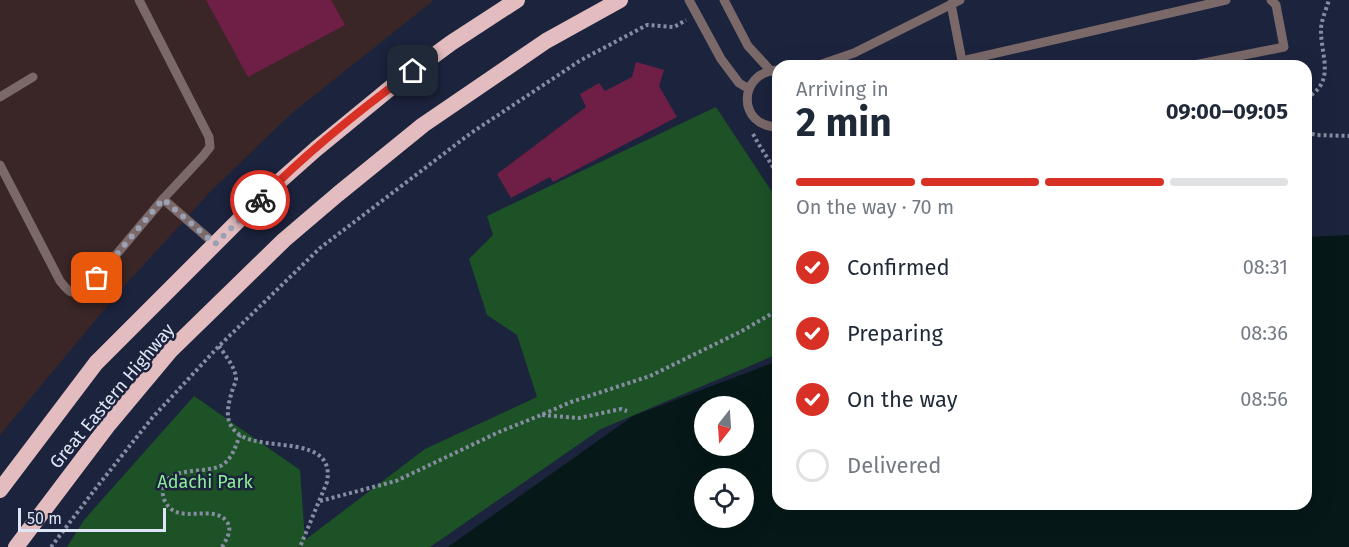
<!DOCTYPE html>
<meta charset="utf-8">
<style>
:root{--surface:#fff;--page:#f6f6f7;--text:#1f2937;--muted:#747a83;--line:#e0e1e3;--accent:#d93025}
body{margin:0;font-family:"Fira Sans",sans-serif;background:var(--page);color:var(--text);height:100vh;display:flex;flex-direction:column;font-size:22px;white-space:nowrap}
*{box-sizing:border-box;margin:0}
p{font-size:20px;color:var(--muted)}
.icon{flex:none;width:33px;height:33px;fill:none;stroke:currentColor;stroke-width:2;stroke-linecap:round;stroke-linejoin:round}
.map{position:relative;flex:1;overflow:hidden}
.details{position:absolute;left:772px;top:60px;width:540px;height:450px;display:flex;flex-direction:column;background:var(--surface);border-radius:18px;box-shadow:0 6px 24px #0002}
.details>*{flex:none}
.needle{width:39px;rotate:197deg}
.buttons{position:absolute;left:694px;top:396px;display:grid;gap:12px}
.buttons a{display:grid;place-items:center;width:60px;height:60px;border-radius:50%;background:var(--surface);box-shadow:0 6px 24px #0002;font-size:30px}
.scale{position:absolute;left:18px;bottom:15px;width:148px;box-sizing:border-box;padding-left:6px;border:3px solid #dfe5f6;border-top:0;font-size:16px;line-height:21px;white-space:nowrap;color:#dfe5f6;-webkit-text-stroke:4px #1c233d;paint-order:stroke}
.pin{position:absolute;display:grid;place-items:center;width:51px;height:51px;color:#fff;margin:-26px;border-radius:12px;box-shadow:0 3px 9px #0006}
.courier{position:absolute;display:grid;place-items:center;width:60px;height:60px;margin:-30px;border:4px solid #d93025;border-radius:50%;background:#fff;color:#222;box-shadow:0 2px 8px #0007}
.overview em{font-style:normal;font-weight:700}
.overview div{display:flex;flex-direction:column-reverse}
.overview{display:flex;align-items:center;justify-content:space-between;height:102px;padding:0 24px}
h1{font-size:39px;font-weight:700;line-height:45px}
.bar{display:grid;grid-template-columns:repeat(4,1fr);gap:9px 6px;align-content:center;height:72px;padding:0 24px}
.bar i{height:8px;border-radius:4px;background:var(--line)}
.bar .on{background:var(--accent)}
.bar p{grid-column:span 4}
ol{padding:0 24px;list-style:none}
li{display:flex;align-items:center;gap:18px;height:66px}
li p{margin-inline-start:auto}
li .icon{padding:6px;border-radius:50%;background:var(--accent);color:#fff;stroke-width:4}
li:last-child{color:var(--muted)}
li i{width:33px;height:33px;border:3px solid var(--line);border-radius:50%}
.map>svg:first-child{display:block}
.industrial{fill:#3a2627}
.green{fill:#1c5226}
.water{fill:#061818;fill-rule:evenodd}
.building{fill:#6f1e45}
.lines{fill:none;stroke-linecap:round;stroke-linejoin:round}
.path{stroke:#868da2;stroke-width:4;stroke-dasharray:3 3;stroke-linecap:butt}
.service{stroke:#7b696a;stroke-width:9}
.trunk{stroke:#e2bcbe;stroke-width:16}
.done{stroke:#9ba1b5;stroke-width:6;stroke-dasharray:0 10.8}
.route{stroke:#d93025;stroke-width:8}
.labels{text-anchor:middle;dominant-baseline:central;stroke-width:5;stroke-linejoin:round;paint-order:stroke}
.street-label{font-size:18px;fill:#dfe5f6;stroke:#1c233d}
.park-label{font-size:18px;fill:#8def98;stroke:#1c233d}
</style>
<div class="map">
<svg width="1349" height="547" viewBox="0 0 1349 547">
<rect width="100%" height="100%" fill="#1c233d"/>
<!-- industrial -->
<polygon class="industrial" points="0,0 434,0 291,114 211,191 118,293 0,435"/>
<!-- green -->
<polygon class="green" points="716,107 778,201 778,354 601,429 430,547 67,547 84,520 194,396 300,470 305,540 425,449 537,397 517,335 487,315 469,259 493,235 487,216"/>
<!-- water -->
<path class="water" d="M1349,235V547H448L633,416L778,361V504H1306L1307,237ZM705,406H744V446H705ZM705,478H744V518H705Z"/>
<!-- building -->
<g class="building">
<polygon points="206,0 331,0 345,25 248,77"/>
<polygon points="636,62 664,70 659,86 677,117 553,182 550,177 511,198 497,174 586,107 580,94 599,83 605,91 632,77"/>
</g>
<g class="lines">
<!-- path -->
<g class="path">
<path d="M1306,98C1335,83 1322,58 1321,33C1320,23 1326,10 1329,0"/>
<polyline points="1306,132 1316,135 1349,136"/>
<polyline points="753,134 758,143 778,175"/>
<path d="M219,346C225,355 236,368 236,379C236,382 234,385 233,388C228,405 222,423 240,435C265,452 336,434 327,482L300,547"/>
<polyline points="542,415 579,418 621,409 627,411"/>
<polyline points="320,501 396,481 499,432 541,415 571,402 650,376 740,332 778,310"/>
<polyline points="51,547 96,488 152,418 219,346 320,248 471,133 581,60 647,25 674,27 686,20"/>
<path d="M222,547C226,540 233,530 227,522C216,506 190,519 174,511C168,508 162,499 163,492C164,462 209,477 225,463C233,456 236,445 240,435"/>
</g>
<!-- service -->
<g class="service">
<polyline points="689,0 721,59 739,83 749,89"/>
<polyline points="724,0 748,46 771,71"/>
<polyline points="951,4 962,61"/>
<polyline points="816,66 854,53 960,0"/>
<polyline points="964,66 962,61 1226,0"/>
<polyline points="1189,66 1284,47 1276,5 1271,0"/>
<path d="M778,70C737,72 737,127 778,127"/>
<polyline points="0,97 33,77"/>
<path d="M0,165L60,281C68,291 70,294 84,293L163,199L203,156L210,147L209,137L139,0"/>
<polyline points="163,199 215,244"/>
</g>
<!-- trunk -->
<g class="trunk">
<polyline points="0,490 96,363 263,196 316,149 394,85 451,43 517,0"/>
<polyline points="16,547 109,424 170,351 284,240 338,194 423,125 546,41 620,0"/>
</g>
</g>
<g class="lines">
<!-- done -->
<polyline class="done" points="97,278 163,199 215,244 260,200"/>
<!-- route -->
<path class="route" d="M260,200C305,154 361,109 413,71"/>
</g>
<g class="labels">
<!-- street labels -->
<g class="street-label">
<text transform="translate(112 396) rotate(-50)">Great Eastern Highway</text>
</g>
<!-- park labels -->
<g class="park-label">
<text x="205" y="482">Adachi Park</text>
</g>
</g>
</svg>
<div class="buttons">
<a><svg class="needle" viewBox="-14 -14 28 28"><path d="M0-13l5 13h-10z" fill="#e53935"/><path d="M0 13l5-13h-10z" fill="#747a83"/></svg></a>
<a><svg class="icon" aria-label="locate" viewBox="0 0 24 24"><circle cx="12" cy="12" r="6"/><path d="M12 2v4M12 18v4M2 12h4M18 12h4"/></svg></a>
</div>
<div class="scale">50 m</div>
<div class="pin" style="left:97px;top:278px;background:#ea580c"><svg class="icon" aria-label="bag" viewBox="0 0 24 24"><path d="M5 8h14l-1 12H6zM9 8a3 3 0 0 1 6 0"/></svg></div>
<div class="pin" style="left:413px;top:71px;background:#1f2937"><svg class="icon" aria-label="home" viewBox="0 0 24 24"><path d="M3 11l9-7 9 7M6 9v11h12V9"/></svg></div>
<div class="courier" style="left:260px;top:200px"><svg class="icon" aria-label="bike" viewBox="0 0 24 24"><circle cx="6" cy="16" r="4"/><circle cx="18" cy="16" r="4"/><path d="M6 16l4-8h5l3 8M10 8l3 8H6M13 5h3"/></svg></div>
<section class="details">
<div class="overview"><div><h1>2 min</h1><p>Arriving in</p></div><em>09:00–09:05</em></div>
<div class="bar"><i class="on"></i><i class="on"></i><i class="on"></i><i></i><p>On the way · 70 m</p></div>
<ol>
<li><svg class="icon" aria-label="check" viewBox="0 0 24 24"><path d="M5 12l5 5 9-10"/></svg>Confirmed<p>08:31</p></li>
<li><svg class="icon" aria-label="check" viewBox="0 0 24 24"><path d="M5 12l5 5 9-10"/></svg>Preparing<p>08:36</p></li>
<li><svg class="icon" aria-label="check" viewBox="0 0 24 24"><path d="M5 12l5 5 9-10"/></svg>On the way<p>08:56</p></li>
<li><i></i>Delivered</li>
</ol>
</section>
</div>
